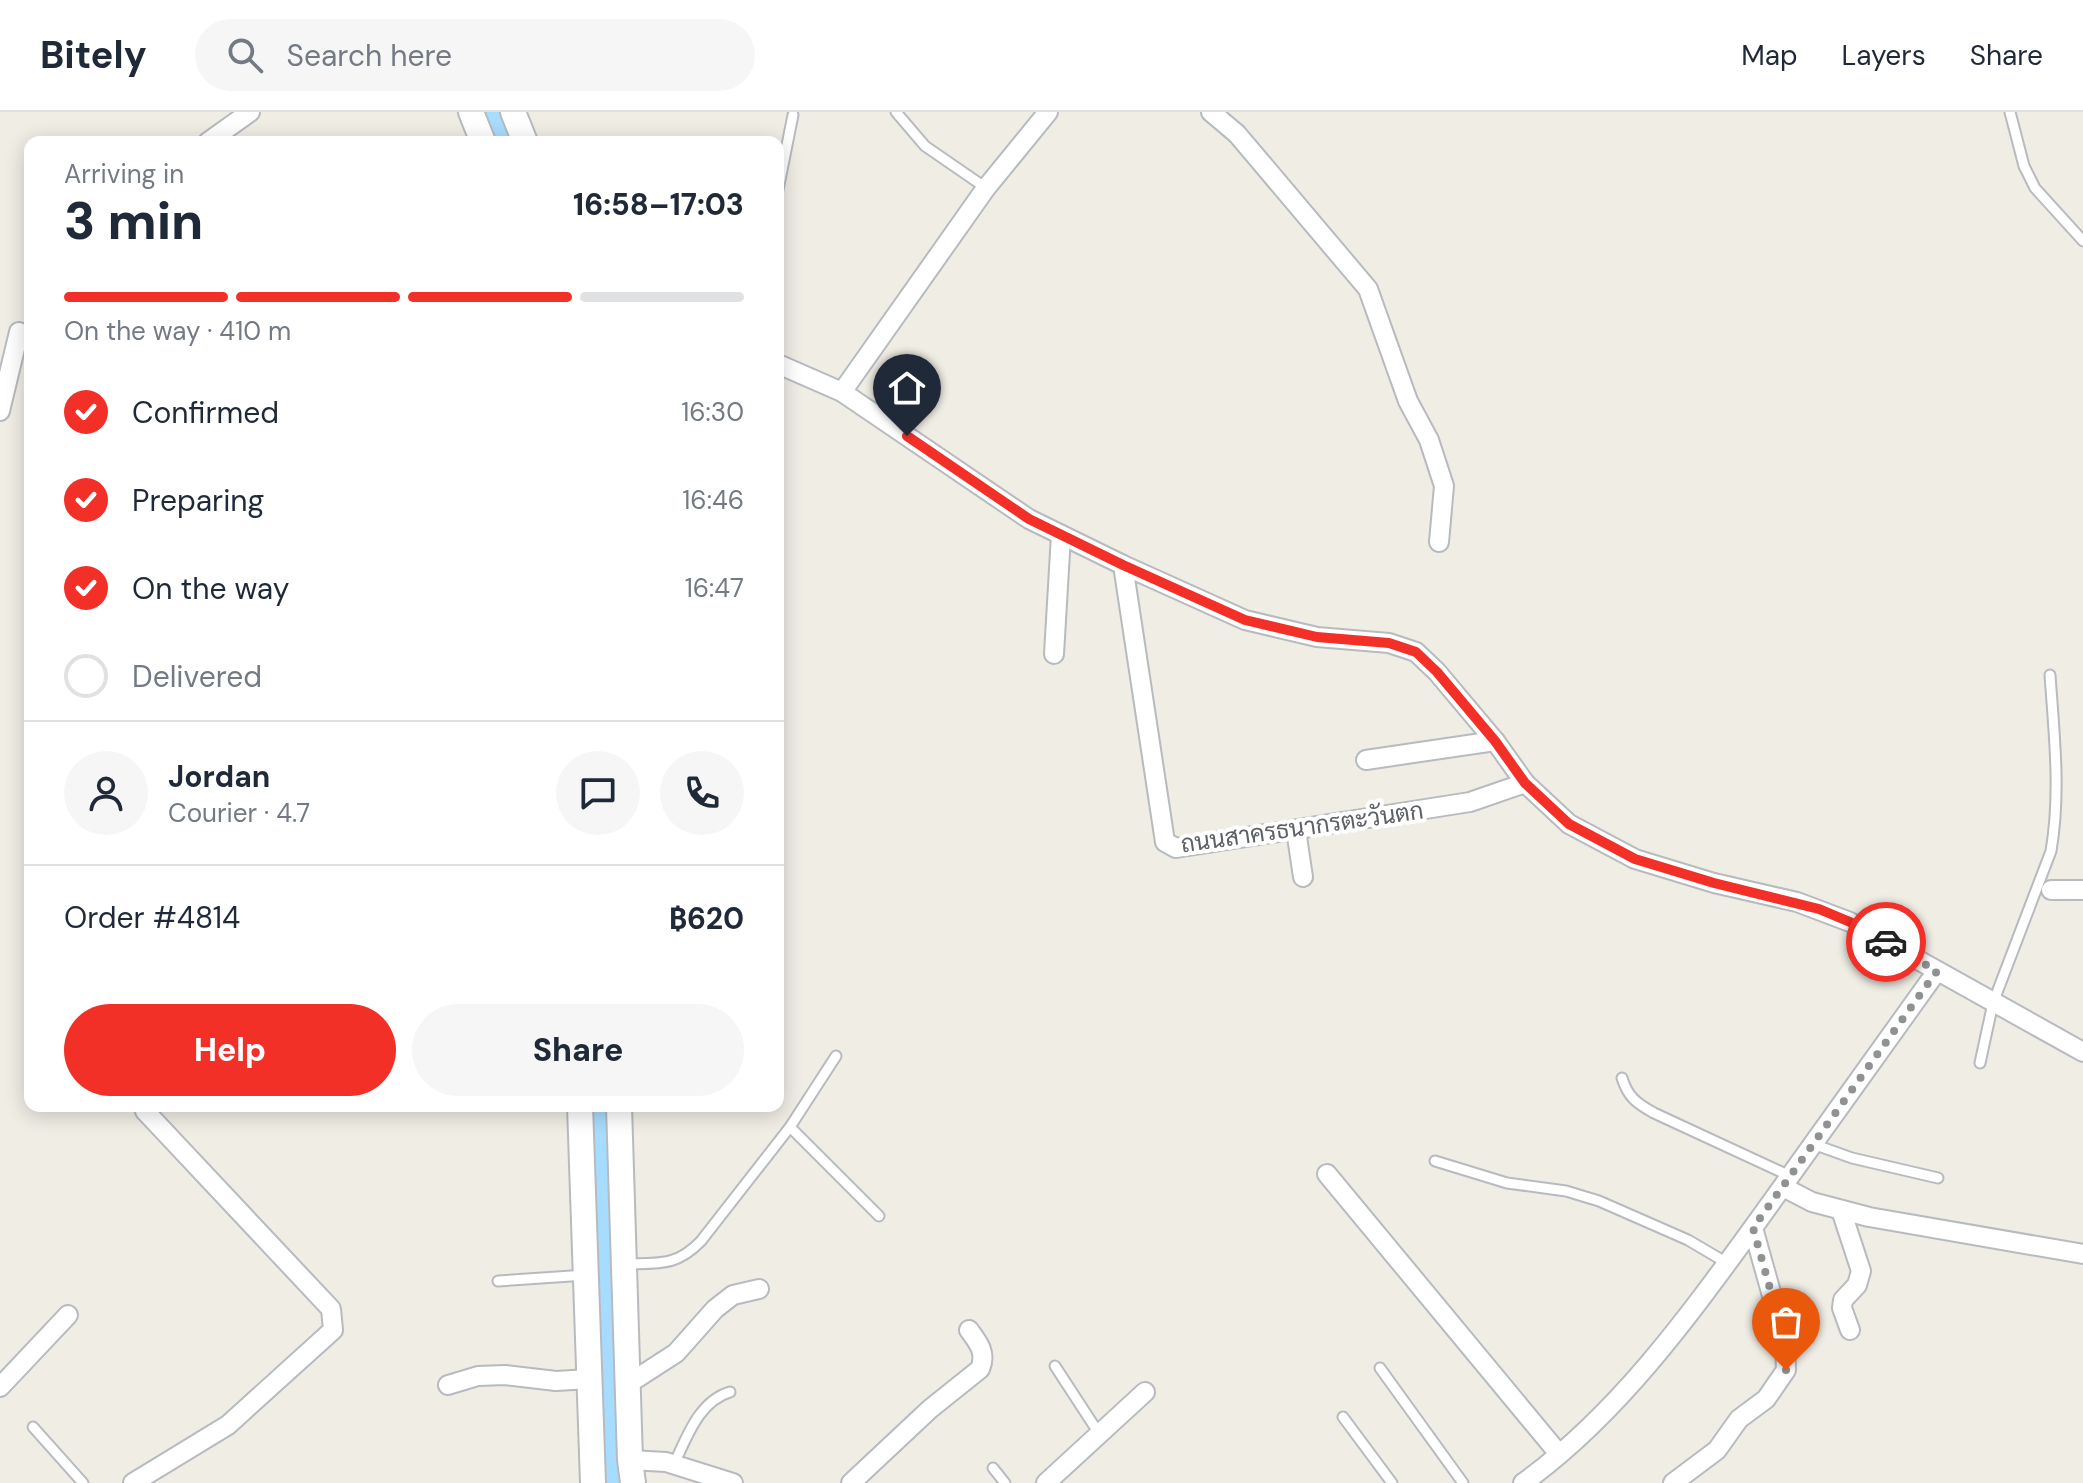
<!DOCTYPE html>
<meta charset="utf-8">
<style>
:root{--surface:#fff;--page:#f6f6f7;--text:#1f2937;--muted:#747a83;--line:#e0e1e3;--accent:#f33028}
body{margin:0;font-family:"DM Sans",Sarabun,sans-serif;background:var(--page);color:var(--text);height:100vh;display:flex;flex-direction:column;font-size:30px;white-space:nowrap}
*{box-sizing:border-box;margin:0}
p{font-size:26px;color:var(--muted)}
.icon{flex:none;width:44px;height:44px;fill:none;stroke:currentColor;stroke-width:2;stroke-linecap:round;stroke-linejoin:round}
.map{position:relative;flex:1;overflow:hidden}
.details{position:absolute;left:24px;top:24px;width:760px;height:976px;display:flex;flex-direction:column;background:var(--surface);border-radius:16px;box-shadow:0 4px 20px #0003}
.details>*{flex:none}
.pin{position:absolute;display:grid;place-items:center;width:68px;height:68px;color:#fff;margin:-82px -34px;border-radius:50% 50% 50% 0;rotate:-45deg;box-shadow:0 0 8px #0007}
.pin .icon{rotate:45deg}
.courier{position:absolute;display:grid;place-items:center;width:80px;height:80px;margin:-40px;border:6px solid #f33028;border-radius:50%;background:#fff;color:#222;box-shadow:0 2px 10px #0007}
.summary em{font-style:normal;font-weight:800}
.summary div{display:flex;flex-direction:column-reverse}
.summary{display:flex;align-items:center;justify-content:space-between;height:136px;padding:0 40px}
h1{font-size:52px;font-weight:800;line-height:60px}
.bar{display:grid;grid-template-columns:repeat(4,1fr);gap:12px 8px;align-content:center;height:96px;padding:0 40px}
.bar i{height:10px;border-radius:6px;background:var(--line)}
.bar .current{background:var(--accent)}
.bar p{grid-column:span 4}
.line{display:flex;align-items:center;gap:20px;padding:0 40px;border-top:2px solid var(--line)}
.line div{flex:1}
.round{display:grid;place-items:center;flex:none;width:84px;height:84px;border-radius:42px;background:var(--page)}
ol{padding:0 40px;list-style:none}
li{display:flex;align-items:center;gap:24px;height:88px}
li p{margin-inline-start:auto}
li .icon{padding:8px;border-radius:50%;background:var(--accent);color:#fff;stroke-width:4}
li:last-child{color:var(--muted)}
li i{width:44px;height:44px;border:4px solid var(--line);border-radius:50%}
.button{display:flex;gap:16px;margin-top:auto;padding:16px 40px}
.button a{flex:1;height:92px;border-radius:48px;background:var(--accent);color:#fff;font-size:32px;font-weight:800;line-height:92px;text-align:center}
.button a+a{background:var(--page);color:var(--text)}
header{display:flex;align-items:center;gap:48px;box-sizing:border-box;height:112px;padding:0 40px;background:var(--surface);border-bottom:2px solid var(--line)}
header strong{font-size:38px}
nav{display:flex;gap:44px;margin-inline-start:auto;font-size:28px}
.search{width:560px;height:72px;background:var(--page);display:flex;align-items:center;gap:20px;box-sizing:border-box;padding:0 28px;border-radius:44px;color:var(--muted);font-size:30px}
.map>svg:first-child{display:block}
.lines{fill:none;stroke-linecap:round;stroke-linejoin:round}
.canal{stroke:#a6dcff;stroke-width:20}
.service-casing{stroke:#b7bbbf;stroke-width:13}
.minor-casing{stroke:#b7bbbf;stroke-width:22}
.tertiary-casing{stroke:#b7bbbf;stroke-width:28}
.service{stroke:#fff;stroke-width:9}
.minor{stroke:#fff;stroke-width:18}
.tertiary{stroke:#fff;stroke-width:24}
.done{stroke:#909292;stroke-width:8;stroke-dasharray:0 14.4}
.route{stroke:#f33028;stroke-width:10}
.labels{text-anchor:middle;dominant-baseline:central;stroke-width:8;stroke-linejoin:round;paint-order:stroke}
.street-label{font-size:24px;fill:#5d6166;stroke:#fff}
</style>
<header>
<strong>Bitely</strong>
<div class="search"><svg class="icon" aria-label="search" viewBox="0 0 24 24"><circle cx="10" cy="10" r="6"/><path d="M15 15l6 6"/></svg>Search here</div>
<nav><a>Map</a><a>Layers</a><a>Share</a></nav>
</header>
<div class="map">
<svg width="2083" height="1371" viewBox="0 0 2083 1371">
<rect width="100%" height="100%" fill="#f0ede5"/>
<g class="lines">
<!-- canal -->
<g class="canal">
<polyline points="491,0 503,30"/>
<polyline points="599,994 613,1371"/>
</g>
<!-- service casing -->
<g class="service-casing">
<g id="service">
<polyline points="896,0 925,34 986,76"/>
<polyline points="2010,0 2024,54 2035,76 2083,129"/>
<polyline points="778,78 793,3"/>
<path d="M1980,951L1993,891L2051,739C2061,681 2054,621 2050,563"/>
<path d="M1622,966C1628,985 1636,991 1654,1001L1790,1064"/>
<polyline points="790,1015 879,1104"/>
<polyline points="1813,1032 1852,1046 1938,1066"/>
<polyline points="1435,1049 1507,1071 1566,1079 1599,1089 1688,1128 1727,1151"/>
<path d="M627,1152C660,1151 677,1154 701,1129L790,1015L836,944"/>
<polyline points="498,1169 586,1163"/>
<polyline points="1055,1254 1100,1323"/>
<polyline points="1380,1256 1463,1371"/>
<polyline points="1343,1305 1392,1371"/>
<polyline points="33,1315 83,1371"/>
<path d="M674,1352C687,1325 699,1289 730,1280"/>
<polyline points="993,1356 1005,1371"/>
</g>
</g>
<!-- minor casing -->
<g class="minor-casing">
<g id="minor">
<polyline points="1211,0 1237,22 1368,177 1408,289 1429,328 1444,374 1439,430"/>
<polyline points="208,30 250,0"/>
<polyline points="778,252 842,280 1029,407 1123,453 1245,508 1317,525 1389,531 1416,540 1437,560 1495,629 1525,671 1569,712 1635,747 1714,771 1797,790 1850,810 2083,940"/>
<polyline points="842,280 986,76 1048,0"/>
<polyline points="0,299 19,220"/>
<polyline points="1123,453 1165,730 1176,736 1470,690 1525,671"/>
<polyline points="1054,542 1061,423"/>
<polyline points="1366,648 1495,629"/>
<polyline points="1296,718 1303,765"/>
<polyline points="2051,778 2083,778"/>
<polyline points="1327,1062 1559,1342"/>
<polyline points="1783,1075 1812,1090 1869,1105 2083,1142"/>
<polyline points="1841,1098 1861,1159 1857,1173 1843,1188 1842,1196 1850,1218"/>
<polyline points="628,1272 676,1241 715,1197 733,1183 759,1177"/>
<polyline points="448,1273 478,1264 505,1263 556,1269 590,1267"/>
<polyline points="0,1275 68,1203"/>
<polyline points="630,1348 666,1350 733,1371"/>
<polyline points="133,1371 228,1313 333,1218 331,1197 145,999 144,994"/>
<path d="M851,1371L930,1297L980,1257C987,1241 978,1230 969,1218"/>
<polyline points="1046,1371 1145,1280"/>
<path d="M1523,1371C1619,1302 1691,1201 1760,1106C1819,1024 1878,941 1937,859"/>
<polyline points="1673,1371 1717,1338 1739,1307 1766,1287 1786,1258 1785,1230 1753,1116"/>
</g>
</g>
<!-- tertiary casing -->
<g class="tertiary-casing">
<g id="tertiary">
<polyline points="471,0 483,30"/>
<polyline points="513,0 525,30"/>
<polyline points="580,994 593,1371"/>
<polyline points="619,994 630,1348 633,1371"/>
</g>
</g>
<!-- service -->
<use href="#service" class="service"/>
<!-- minor -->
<use href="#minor" class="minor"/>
<!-- tertiary -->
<use href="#tertiary" class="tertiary"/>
</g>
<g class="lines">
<!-- done -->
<polyline class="done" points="1786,1258 1785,1230 1753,1116 1937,859 1886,830"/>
<!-- route -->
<polyline class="route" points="907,324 1029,407 1123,453 1245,508 1317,525 1389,531 1416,540 1437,560 1495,629 1525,671 1569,712 1635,747 1714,771 1819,797 1850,810 1886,830"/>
</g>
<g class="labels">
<!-- street labels -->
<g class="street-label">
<text transform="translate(1302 715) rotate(-8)">ถนนสาครธนากรตะวันตก</text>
</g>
</g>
</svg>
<div class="pin" style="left:1786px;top:1258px;background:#ea580c"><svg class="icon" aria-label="bag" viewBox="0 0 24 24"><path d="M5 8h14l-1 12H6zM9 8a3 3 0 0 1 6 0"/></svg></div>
<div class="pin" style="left:907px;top:324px;background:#1f2937"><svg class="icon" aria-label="home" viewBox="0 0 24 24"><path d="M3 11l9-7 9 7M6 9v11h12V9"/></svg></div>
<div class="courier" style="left:1886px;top:830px"><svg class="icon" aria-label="car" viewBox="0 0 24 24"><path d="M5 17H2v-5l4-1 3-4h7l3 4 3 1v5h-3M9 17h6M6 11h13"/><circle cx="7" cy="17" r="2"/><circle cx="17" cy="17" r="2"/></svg></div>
<section class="details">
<div class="summary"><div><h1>3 min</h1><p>Arriving in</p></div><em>16:58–17:03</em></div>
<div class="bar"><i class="current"></i><i class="current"></i><i class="current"></i><i></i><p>On the way · 410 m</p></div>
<ol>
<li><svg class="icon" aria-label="check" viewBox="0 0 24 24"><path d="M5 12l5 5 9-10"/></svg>Confirmed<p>16:30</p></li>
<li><svg class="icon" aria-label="check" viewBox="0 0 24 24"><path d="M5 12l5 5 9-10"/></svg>Preparing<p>16:46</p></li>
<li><svg class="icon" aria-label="check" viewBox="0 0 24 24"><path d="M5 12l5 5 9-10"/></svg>On the way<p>16:47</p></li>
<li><i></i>Delivered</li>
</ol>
<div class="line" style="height:144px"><a class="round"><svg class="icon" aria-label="person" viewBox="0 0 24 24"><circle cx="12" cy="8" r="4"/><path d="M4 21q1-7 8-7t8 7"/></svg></a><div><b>Jordan</b><p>Courier · 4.7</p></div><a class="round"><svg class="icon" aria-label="chat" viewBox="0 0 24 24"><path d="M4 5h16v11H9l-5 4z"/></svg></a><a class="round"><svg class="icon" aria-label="phone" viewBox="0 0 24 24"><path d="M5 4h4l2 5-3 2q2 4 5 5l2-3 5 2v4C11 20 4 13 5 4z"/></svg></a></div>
<div class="line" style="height:104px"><div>Order #4814</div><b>฿620</b></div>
<div class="button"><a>Help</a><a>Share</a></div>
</section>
</div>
